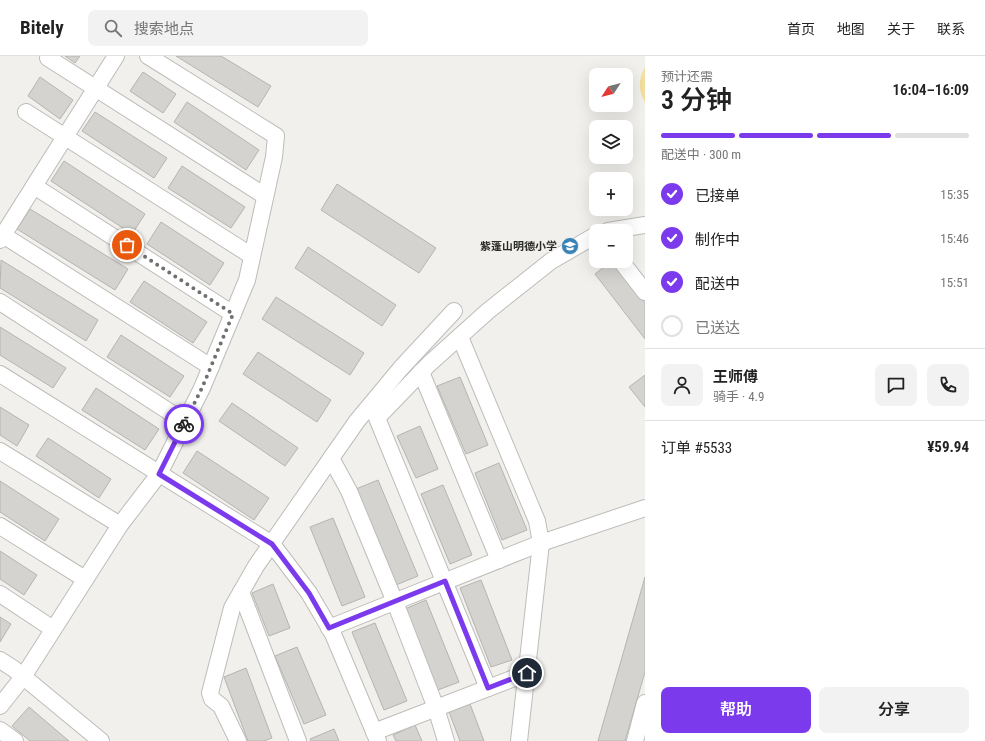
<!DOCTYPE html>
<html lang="zh">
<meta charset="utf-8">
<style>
:root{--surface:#fff;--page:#f2f2f2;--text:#222;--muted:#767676;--line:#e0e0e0;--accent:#7c3aed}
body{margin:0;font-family:"Roboto Condensed","Noto Sans SC",sans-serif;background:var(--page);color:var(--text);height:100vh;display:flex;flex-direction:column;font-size:15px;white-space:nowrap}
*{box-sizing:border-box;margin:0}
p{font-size:13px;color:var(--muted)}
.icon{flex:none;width:22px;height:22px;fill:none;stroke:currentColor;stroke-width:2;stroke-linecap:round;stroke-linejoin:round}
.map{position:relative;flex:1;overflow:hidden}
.drawer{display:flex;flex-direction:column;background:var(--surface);width:340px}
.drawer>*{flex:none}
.needle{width:26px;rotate:234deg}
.buttons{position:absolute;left:589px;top:12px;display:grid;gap:8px}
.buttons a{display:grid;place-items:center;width:44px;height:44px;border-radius:8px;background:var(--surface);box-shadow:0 4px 16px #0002;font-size:20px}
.pin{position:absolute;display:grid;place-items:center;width:34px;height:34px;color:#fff;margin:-17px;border:2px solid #fff;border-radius:50%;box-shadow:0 1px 4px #0007}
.courier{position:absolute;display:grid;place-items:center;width:40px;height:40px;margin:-20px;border:3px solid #7c3aed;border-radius:50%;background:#fff;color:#222;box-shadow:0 1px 5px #0007}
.summary em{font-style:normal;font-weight:600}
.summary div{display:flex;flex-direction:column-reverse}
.summary{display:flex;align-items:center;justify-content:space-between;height:68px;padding:0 16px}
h1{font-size:26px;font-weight:600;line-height:30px}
.bar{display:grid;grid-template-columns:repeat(4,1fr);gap:6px 4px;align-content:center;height:48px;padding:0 16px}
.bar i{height:5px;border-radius:3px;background:var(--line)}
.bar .selected{background:var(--accent)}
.bar p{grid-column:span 4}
.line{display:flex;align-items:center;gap:10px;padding:0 16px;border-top:1px solid var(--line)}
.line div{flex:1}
.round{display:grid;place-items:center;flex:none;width:42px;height:42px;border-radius:8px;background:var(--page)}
ol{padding:0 16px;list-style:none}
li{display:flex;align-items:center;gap:12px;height:44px}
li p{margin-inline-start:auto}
li .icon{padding:4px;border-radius:50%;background:var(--accent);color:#fff;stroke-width:4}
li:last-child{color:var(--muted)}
li i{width:22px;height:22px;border:2px solid var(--line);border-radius:50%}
.primary-button{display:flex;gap:8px;margin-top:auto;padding:8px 16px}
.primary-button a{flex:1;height:46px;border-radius:8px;background:var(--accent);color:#fff;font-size:16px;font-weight:600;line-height:46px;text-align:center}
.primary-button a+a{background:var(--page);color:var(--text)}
header{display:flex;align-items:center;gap:24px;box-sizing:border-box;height:56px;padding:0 20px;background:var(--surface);border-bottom:1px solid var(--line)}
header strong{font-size:19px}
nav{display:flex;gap:22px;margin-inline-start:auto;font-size:14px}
.search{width:280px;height:36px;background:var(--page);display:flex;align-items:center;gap:10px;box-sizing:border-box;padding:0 14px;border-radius:8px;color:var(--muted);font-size:15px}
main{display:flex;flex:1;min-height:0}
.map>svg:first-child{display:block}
.green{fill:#f3df9e}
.building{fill:#d4d3d0;stroke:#b5b4b1}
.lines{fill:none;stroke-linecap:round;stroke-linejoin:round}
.minor-casing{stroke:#bdbcb9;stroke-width:18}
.minor{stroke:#fff;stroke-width:16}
.done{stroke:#70706e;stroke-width:4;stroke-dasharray:0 7.2}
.route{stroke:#7c3aed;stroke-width:5}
.labels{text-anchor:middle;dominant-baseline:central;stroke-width:3;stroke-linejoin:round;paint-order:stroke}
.poi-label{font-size:11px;font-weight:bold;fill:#2b2b2a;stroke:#f1f0ed;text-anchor:end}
</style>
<header>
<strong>Bitely</strong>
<div class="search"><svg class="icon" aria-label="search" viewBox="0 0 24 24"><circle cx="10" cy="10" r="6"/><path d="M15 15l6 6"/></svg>搜索地点</div>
<nav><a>首页</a><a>地图</a><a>关于</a><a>联系</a></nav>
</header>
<main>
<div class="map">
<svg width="645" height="685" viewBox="0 0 645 685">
<rect width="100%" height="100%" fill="#f1f0ed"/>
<!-- green -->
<path class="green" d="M645,11V47C638,33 638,24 645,11Z"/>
<!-- building -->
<g class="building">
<polygon points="65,0 80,0 75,7"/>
<polygon points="176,0 221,0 271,30 258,51"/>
<polygon points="143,16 176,38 163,57 130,35"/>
<polygon points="40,21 73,44 60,63 28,40"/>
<polygon points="187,46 259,94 246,114 174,66"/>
<polygon points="95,56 167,102 154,122 82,75"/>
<polygon points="64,105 145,158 132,178 51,125"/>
<polygon points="182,110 245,151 231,172 168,132"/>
<polygon points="337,128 436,192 419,217 321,154"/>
<polygon points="30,153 128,213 115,234 17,173"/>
<polygon points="161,166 224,207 210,229 147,188"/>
<polygon points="308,191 396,249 382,270 295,212"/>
<polygon points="1,204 98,264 86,285 0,232"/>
<polygon points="612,205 645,247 645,283 595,218"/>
<polygon points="144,225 207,266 193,287 130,246"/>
<polygon points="276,241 364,297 350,319 262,263"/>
<polygon points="0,271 66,312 53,332 0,299"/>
<polygon points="121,279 184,320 170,341 107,301"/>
<polygon points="258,296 331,344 317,366 243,318"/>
<polygon points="645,319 645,351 629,331"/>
<polygon points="460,321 488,389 466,398 437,330"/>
<polygon points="96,332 159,373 145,394 82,354"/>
<polygon points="232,347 298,392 285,410 219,365"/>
<polygon points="0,351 29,369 17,390 0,379"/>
<polygon points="420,370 438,413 416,422 397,380"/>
<polygon points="48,382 111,423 99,442 36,400"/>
<polygon points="197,395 269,442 254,464 183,417"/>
<polygon points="499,407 527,474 502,484 475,417"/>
<polygon points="378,424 418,520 396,529 356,433"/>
<polygon points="0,425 59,463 45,485 0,456"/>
<polygon points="443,429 472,499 450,508 421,438"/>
<polygon points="333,462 365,541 342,550 310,471"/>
<polygon points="0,495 37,519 24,539 0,523"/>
<polygon points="645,521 645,616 625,685 598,685"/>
<polygon points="481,524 512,604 491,611 460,532"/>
<polygon points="273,528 290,572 269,580 252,537"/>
<polygon points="426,544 459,626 438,634 405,553"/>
<polygon points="0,561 11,568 0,586"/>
<polygon points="375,567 407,645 384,654 352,576"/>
<polygon points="297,591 326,659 304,668 275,600"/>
<polygon points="246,612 272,682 264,685 248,685 224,621"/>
<polygon points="470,648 484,685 460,685 449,656"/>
<polygon points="29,651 69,685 30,685 12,670"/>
<polygon points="415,669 422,685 396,685 393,679"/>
<polygon points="334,673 339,685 311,685 310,683"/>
</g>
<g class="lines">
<!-- minor casing -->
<g class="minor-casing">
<g id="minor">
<polyline points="48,2 265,140"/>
<polyline points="26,56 252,200"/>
<polyline points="34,130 233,258"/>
<polyline points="608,175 645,169"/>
<polyline points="3,179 211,311"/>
<polyline points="0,184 116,0"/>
<polyline points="621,205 645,236"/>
<polyline points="0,246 185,366"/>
<polyline points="460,281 537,465 541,487 519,685"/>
<polyline points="421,316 499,504"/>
<polyline points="0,318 272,488 309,537 333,578 378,685"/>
<polyline points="0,395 120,469"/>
<polyline points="331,402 349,435 395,546 436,652 446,685"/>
<polyline points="0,470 85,523"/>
<polyline points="241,536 298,685"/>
<polyline points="0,538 53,573"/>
<polyline points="329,572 541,487 645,452"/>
<polyline points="0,604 14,613 101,685"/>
<polyline points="488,632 377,362 429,308 488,255 551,205 596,179"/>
<polyline points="0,650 23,621 120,469 159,418 202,332 247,224 274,101 276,80 148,0"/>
<polyline points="0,674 15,685"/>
<polyline points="374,676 527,617"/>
<polyline points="238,685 221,650 212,643 210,637 232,552 256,510 357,365 401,312 454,255"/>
<polyline points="635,685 645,647"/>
</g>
</g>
<!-- minor -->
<use href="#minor" class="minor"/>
</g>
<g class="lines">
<!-- done -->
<polyline class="done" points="127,189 233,258 202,332 184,368"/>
<!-- route -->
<polyline class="route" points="184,368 159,418 272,488 309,537 329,572 445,525 488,632 527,617"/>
</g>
<!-- icons -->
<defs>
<g id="school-disc" transform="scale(0.9)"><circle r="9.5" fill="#3983b7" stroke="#f1f0ed"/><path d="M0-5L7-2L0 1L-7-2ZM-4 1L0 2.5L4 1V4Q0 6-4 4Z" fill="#fff"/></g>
</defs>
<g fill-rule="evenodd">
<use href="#school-disc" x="570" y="190"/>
</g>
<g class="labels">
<!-- poi labels -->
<g class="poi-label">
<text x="557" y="190">紫蓬山明德小学</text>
</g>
</g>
</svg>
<div class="buttons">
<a><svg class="needle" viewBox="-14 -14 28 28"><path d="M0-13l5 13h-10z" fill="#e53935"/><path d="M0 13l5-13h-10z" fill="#767676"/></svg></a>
<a><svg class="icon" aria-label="layers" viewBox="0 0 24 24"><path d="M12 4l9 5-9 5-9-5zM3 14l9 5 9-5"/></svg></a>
<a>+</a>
<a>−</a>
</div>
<div class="pin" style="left:127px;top:189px;background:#ea580c"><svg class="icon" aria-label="bag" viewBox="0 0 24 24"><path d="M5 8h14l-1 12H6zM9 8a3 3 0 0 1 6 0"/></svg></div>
<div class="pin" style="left:527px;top:617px;background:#1f2937"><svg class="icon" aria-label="home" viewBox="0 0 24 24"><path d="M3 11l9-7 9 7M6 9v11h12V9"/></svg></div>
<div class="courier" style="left:184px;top:368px"><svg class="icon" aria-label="bike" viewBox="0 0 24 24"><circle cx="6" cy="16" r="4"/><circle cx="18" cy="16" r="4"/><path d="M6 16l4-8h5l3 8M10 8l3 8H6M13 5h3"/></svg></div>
</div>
<section class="drawer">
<div class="summary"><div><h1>3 分钟</h1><p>预计还需</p></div><em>16:04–16:09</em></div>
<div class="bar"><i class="selected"></i><i class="selected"></i><i class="selected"></i><i></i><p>配送中 · 300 m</p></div>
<ol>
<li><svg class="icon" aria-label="check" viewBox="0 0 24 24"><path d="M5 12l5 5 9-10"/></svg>已接单<p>15:35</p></li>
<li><svg class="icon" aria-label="check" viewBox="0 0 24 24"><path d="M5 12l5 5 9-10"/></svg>制作中<p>15:46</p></li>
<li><svg class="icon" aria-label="check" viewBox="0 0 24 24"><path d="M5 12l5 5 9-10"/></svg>配送中<p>15:51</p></li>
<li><i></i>已送达</li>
</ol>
<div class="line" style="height:72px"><a class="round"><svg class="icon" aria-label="person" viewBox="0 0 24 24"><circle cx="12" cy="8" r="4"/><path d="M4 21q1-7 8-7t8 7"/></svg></a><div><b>王师傅</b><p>骑手 · 4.9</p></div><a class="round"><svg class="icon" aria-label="chat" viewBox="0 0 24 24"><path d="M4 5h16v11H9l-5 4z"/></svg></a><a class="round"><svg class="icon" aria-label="phone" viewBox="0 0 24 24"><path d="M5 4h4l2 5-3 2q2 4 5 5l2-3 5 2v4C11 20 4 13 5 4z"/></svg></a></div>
<div class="line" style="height:52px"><div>订单 #5533</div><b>¥59.94</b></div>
<div class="primary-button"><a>帮助</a><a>分享</a></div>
</section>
</main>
